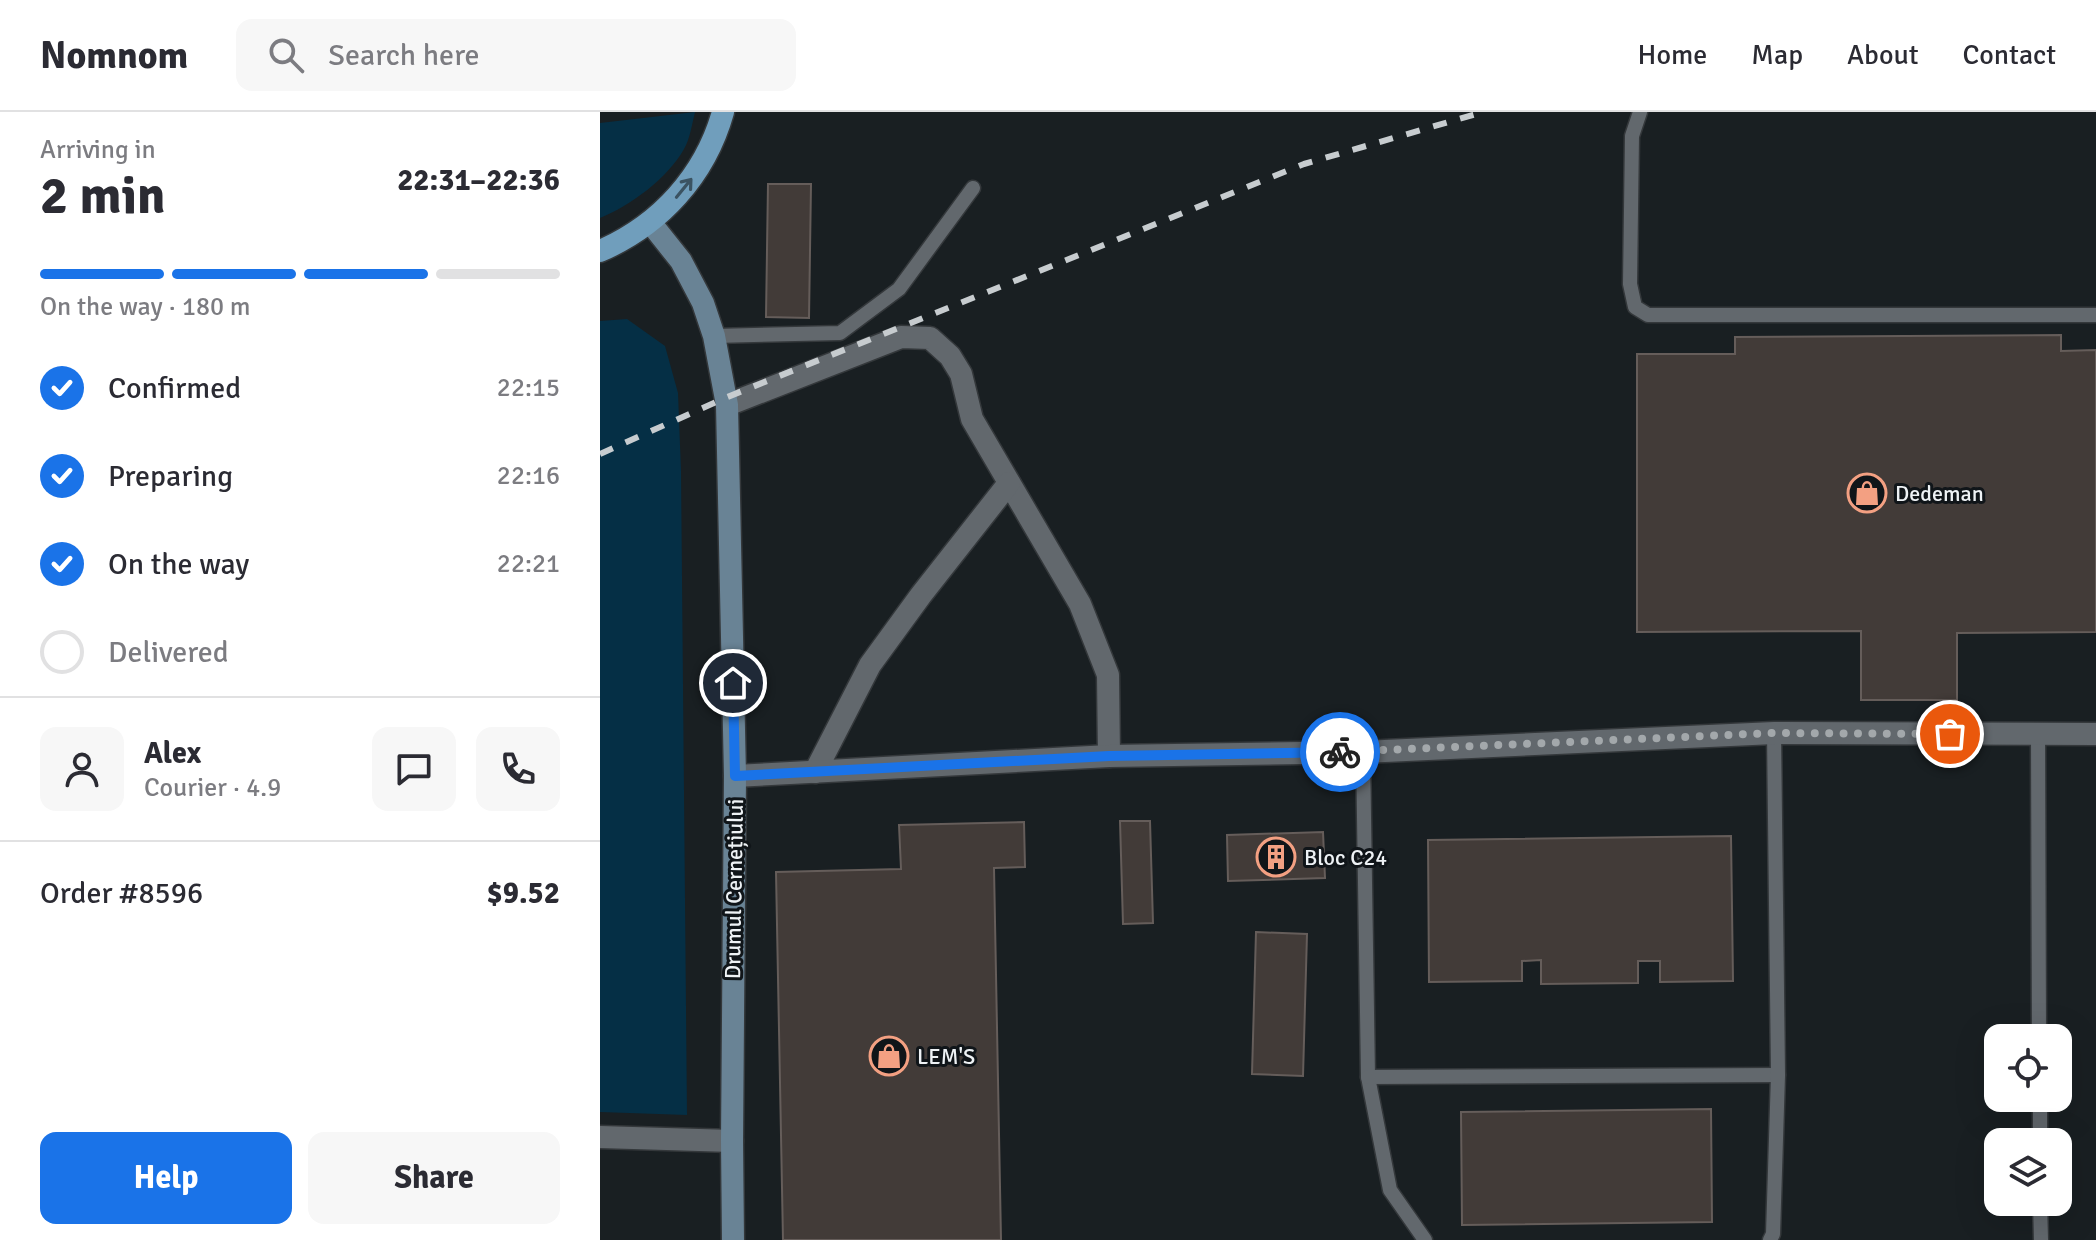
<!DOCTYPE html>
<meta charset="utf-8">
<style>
:root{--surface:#fff;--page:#f7f7f7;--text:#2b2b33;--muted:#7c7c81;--line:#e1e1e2;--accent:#1a73e8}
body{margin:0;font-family:Signika,sans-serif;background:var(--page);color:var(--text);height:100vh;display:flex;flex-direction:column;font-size:30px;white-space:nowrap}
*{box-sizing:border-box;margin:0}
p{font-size:26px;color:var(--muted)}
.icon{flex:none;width:44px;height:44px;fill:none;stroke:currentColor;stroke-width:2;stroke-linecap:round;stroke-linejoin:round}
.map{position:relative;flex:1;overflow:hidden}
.side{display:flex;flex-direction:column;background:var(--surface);width:600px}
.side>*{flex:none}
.tools{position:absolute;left:1384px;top:912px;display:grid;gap:16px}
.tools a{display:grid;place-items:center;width:88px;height:88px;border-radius:16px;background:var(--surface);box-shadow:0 8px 32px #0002;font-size:40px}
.pin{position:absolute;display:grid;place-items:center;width:68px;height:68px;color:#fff;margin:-34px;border:4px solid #fff;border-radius:50%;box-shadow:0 2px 8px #0007}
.courier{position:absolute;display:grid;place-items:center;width:80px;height:80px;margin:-40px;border:6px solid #1a73e8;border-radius:50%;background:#fff;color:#222;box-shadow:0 2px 10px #0007}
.head em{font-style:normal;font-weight:700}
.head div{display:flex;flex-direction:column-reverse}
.head{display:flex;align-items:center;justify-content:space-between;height:136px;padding:0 40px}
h1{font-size:52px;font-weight:700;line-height:60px}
.bar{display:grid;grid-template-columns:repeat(4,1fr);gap:12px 8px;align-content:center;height:96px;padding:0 40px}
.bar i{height:10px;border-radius:6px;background:var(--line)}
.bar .on{background:var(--accent)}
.bar p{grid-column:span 4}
.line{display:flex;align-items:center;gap:20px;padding:0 40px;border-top:2px solid var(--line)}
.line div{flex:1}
.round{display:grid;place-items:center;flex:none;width:84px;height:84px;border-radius:16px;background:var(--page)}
ol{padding:0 40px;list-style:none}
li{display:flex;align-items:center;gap:24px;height:88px}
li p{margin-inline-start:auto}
li .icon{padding:8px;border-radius:50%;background:var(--accent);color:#fff;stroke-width:4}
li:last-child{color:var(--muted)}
li i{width:44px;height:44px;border:4px solid var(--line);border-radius:50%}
.primary-button{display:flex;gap:16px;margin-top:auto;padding:16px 40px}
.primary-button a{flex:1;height:92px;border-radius:16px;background:var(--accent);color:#fff;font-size:32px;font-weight:700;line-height:92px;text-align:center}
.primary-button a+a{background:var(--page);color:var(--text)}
header{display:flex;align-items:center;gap:48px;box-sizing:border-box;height:112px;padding:0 40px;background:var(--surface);border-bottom:2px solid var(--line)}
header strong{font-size:38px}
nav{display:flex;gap:44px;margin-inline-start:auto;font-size:28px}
.search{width:560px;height:72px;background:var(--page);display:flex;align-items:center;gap:20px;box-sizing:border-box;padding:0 28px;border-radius:16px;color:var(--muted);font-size:30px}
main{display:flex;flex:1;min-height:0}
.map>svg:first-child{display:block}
.green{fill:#052f45}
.building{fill:#423b38;stroke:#655d5a;stroke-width:2}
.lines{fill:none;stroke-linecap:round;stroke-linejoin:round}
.service-casing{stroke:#34383b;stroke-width:17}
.minor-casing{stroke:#34383b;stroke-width:25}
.secondary-casing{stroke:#34383b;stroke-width:25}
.primary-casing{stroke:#34383b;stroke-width:25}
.service{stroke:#62686d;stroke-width:14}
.minor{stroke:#62686d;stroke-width:22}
.secondary{stroke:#698395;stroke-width:22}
.primary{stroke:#709ebc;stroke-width:22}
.rail{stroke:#c7cccf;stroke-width:6;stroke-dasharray:14 14;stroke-linecap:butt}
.oneway{stroke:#3b5362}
.done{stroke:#a3a8ab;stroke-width:8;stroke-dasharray:0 14.4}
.route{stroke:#1a73e8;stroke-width:10}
.labels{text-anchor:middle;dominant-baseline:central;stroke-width:6;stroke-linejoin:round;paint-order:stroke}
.poi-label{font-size:22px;fill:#eef2f5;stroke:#101519;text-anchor:start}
.street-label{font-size:22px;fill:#eef2f5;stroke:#101519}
</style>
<header>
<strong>Nomnom</strong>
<div class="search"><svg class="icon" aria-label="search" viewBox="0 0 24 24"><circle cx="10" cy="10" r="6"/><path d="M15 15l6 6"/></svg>Search here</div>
<nav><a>Home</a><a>Map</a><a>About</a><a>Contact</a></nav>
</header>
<main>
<section class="side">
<div class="head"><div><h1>2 min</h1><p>Arriving in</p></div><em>22:31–22:36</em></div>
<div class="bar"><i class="on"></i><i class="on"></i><i class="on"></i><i></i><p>On the way · 180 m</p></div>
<ol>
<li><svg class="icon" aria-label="check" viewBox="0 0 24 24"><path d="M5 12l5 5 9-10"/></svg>Confirmed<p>22:15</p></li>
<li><svg class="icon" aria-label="check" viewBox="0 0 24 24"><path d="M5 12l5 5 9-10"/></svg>Preparing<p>22:16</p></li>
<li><svg class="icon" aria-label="check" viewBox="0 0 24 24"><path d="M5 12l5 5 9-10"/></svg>On the way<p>22:21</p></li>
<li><i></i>Delivered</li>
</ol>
<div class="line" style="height:144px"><a class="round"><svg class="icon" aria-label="person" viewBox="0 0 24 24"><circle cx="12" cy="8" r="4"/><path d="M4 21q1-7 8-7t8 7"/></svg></a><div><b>Alex</b><p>Courier · 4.9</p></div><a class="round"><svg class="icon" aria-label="chat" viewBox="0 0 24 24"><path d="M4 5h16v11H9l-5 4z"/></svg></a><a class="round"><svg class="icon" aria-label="phone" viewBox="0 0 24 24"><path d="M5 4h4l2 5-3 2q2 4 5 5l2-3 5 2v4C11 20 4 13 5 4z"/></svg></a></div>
<div class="line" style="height:104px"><div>Order #8596</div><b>$9.52</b></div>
<div class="primary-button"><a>Help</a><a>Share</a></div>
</section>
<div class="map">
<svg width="1496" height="1128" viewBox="0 0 1496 1128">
<rect width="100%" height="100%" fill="#191f22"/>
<!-- green -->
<g class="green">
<path d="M95,0C92,12 90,27 84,37C68,66 30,94 0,106V11Z"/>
<polygon points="27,207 65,234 78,281 81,359 87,1003 0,1000 0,209"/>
</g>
<!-- building -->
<g class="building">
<polygon points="168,72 211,72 209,206 166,205"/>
<polygon points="1461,223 1461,239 1496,238 1496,520 1357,521 1357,588 1261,588 1261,519 1037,520 1037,242 1135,242 1135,225"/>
<polygon points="520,709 550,709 553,811 523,812"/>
<polygon points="424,710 425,755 394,756 401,1128 183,1128 176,760 301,757 299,713"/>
<polygon points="723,720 725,766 628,769 627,723"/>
<polygon points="1131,724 1133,869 1060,870 1060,849 1038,849 1038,871 941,872 941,848 922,849 922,869 829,870 828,728"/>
<polygon points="656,820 707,822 703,964 652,962"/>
<polygon points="1111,997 1112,1110 862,1113 861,1000"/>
</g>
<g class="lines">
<!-- service casing -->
<g class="service-casing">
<g id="service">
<polyline points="1040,0 1032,24 1030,172 1035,195 1048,203 1496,203"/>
<polyline points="114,224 240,221 299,177 373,76"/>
<polyline points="1438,622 1439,926"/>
<polyline points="763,640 768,965 790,1078 825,1128"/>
<polyline points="768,965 1178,963"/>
<polyline points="1440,986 1440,1030"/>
<polyline points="1440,1090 1441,1128"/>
<polyline points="1170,1128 1173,1122 1178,963 1174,621"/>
</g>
</g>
<!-- minor casing -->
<g class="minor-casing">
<g id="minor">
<polyline points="127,293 301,225 330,226 350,244 361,262 372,307 480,492 508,563 509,644"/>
<polyline points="215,660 270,553 321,483 409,371"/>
<polyline points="135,664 509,644 763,640 1174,621 1496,622"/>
<polyline points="0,1025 132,1029"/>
</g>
</g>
<!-- secondary casing -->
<g class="secondary-casing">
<polyline id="secondary" points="50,110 81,149 103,191 114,224 127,293 135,664 132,1029 133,1128"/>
</g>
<!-- primary casing -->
<g class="primary-casing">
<path id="primary" d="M0,139C60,113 105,64 123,0"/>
</g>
<!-- service -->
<use href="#service" class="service"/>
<!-- minor -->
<use href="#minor" class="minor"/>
<!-- secondary -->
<use href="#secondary" class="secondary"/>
<!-- primary -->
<use href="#primary" class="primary"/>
<!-- rail -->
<polyline class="rail" points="0,342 125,286 704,52 883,0"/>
</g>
<!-- one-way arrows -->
<defs><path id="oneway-shaft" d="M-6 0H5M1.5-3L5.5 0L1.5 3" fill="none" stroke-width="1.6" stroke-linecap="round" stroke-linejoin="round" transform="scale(2)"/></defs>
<use class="oneway" href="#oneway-shaft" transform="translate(84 76) rotate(-51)"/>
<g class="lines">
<!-- done -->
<polyline class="done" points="740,640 1174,621 1350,622"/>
<!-- route -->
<polyline class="route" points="133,571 135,664 509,644 740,640"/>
</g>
<!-- icons -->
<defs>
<g id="shop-ring" transform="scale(2)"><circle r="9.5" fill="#101519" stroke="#f3a082" stroke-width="1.5"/><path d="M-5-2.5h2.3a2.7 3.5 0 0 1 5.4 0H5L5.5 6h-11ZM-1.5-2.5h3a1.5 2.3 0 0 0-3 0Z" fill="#f3a082"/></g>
<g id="building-ring" transform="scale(2)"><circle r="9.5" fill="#101519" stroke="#f3a082" stroke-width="1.5"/><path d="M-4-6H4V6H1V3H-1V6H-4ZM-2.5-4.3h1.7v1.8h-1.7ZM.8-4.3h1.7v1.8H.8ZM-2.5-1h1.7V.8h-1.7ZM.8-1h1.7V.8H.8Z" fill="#f3a082"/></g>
</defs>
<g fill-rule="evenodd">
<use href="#shop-ring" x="1267" y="381"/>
<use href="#building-ring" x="676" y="745"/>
<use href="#shop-ring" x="289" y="944"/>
</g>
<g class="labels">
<!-- poi labels -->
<g class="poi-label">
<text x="1295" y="381">Dedeman</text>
<text x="704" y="745">Bloc C24</text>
<text x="317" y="944">LEM'S</text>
</g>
<!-- street labels -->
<g class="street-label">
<text transform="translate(134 777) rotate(-89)">Drumul Cernețiului</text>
</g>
</g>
</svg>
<div class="tools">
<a><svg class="icon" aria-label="locate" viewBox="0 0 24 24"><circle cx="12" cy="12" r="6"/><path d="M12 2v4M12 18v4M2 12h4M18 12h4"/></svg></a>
<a><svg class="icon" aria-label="layers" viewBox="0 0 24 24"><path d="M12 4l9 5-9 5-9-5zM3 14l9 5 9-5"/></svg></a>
</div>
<div class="pin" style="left:1350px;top:622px;background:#ea580c"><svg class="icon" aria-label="bag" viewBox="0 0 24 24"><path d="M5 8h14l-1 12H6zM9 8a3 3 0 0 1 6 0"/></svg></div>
<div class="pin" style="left:133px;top:571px;background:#1f2937"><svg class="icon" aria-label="home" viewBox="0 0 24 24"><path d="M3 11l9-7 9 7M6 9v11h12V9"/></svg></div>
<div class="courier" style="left:740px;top:640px"><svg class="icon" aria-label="bike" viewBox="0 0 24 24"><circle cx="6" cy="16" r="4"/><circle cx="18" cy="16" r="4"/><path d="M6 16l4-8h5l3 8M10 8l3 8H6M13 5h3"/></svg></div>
</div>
</main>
